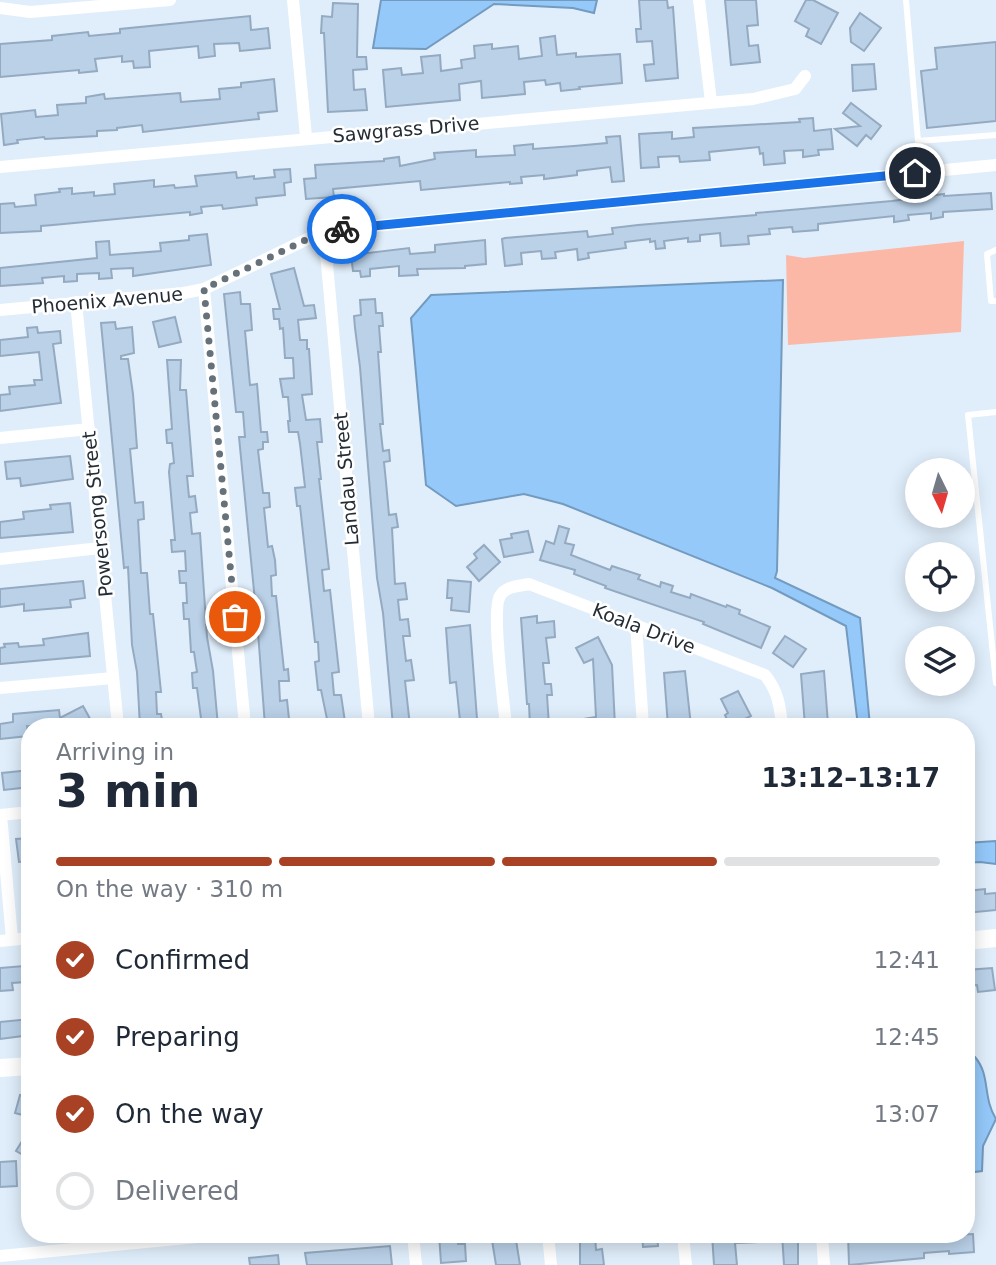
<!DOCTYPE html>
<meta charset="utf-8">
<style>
:root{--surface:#fff;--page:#f6f6f7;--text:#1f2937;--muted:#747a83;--line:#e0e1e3;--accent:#a94125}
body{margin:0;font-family:"DejaVu Sans",sans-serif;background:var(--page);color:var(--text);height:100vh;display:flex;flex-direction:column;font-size:26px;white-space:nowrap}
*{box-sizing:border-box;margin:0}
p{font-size:23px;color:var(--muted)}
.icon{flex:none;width:38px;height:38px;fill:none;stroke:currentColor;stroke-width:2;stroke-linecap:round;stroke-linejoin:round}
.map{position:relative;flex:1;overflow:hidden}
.side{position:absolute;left:21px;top:718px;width:954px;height:525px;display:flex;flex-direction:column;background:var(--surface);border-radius:28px;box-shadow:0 4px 18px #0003}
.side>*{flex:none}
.needle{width:46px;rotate:175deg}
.tools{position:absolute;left:905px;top:458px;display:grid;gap:14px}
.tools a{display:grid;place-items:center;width:70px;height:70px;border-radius:50%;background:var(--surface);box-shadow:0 4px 18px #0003;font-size:35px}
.pin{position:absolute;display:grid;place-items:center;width:60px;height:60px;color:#fff;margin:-30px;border:4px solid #fff;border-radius:50%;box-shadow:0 2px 7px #0007}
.courier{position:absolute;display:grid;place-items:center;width:70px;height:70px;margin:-35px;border:5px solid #1a73e8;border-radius:50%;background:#fff;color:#222;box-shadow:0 2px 9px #0007}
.overview em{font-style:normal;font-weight:700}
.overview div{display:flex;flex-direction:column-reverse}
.overview{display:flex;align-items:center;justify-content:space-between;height:119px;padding:0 35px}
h1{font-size:46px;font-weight:700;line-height:52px}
.bar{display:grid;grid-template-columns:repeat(4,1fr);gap:10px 7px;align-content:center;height:84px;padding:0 35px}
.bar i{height:9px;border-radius:5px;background:var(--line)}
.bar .current{background:var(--accent)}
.bar p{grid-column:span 4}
ol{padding:0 35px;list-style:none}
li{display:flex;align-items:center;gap:21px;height:77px}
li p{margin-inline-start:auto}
li .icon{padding:7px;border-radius:50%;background:var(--accent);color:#fff;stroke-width:4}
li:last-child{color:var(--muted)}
li i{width:38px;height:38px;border:4px solid var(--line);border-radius:50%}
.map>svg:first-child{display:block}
.green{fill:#fbb8a7}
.water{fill:#95c9fa;stroke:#739abf;stroke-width:2}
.building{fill:#bad1e8;stroke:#94aac0;stroke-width:2}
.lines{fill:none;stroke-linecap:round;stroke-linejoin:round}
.lane{stroke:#fff;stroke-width:6}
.street{stroke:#fff;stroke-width:12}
.secondary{stroke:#fff;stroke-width:18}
.done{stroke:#66717a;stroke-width:7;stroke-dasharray:0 12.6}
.route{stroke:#1a73e8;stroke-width:9}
.labels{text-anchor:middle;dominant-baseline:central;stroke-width:5;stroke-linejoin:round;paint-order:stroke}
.street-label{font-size:19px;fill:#242d35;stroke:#fff}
</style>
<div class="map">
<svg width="996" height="1265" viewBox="0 0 996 1265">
<rect width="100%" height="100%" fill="#e0eefb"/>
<!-- green -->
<polygon class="green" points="964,241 961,332 788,345 786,255 804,258"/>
<!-- water -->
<g class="water">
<polygon points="381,0 597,0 594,13 573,8 494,4 426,49 373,48"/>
<polygon points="783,280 777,571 775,578 860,618 870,726 858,726 846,626 772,588 563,504 524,494 456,506 426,485 411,318 431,295"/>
<polygon points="996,841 996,864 980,862 966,863 966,843"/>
<path d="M966,1056L975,1057C991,1076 982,1096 996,1119L983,1146L982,1171L966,1173Z"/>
</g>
<!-- building -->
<g class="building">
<polygon points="639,0 667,0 668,8 673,7 678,78 646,81 644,65 654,64 652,41 637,42 636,29 641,29"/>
<polygon points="725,0 756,0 758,25 747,26 749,46 758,45 760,62 731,65"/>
<polygon points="806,0 813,0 838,13 821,44 806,36 809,29 795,21"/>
<polygon points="333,3 358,4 357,57 366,57 367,69 353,70 354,90 365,89 367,110 328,112 324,33 321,33 322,16 332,17"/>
<polygon points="860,13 881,28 864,51 851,42 850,28"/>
<polygon points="250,16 251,30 268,28 270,48 240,51 239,43 214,44 215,56 199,58 198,46 149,51 150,67 134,68 133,61 122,62 122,56 95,59 97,71 79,73 79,70 0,77 0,44 52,40 52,36 88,32 89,36 120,33 120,29"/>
<polygon points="555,36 557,55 576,53 576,57 620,54 622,83 579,87 580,89 561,91 560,83 546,85 545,80 524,82 525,94 482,98 481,81 459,84 460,100 386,107 383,70 401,68 402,75 423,73 421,57 440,55 441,71 462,68 461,60 475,58 474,46 492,44 492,49 518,46 519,59 542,56 540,38"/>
<polygon points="996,42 996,121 927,128 921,71 937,69 935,48"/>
<polygon points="874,64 876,89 853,91 852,65"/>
<polygon points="274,79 277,111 258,113 259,119 143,132 142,125 117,128 117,130 97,131 97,136 45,139 44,137 17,140 18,143 4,145 1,114 35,110 36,117 58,115 57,105 86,103 86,97 104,94 105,99 180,93 181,102 220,99 219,89 241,87 241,83"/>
<polygon points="851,103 881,126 871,139 866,135 857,146 835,129 860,126 843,113"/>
<polygon points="813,118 814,131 831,129 833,149 818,150 819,155 803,157 803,150 784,151 785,163 764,165 763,153 760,154 759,147 709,152 710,160 680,162 679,156 658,157 659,167 641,168 639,134 672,132 672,139 694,137 693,128 800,122 799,119"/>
<polygon points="620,136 624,181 612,182 610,167 577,171 577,175 544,179 544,175 521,177 522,183 510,184 510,182 421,190 420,181 333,189 334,197 306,199 304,179 316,178 315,165 384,161 384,159 399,157 400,166 435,159 434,153 476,150 476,157 515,155 514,146 533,144 533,149 574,146 607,143 606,137"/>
<polygon points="290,169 291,182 284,183 285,195 256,198 257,205 223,209 222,205 201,207 202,213 190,215 190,212 53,225 41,226 41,231 0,233 0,204 14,203 15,207 36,205 35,195 60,192 59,189 72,188 72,194 94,192 94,196 115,194 114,184 154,180 154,187 174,185 175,188 197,186 195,176 236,172 237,178 254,176 254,179 275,177 274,170"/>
<polygon points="991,193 992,209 943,212 943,217 931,219 931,213 908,215 909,220 894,222 894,216 818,224 818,230 793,232 792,227 769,229 770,234 748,236 749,244 721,246 720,233 700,235 700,241 688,242 688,238 664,241 665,248 656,249 655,241 650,242 650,239 625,242 626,248 588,253 589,258 578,260 577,249 555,252 556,258 542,259 541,251 521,253 522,264 505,266 502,239 505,238 587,231 588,237 613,234 612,228 638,225 756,215 756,213 892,201 944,194 944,196"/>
<polygon points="207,234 211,265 133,276 133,268 111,269 112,278 99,279 99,273 77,274 77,281 64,282 64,276 42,278 43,283 0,286 0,268 97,258 96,242 109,241 110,255 161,251 160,243 189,240 189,236"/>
<polygon points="485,240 486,264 465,266 465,268 417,269 418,275 399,276 399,266 370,269 370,276 361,277 360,271 353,271 351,255 409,248 410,254 435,252 435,245"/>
<polygon points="294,268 304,306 314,305 316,318 298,320 300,340 307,340 307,349 309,349 312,394 302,395 306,420 320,419 322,442 317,442 321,479 319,479 329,569 322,570 324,591 330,590 339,672 332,673 334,695 341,695 345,722 328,724 321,690 318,690 315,662 319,661 318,642 315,642 300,506 297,506 295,488 305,487 300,444 298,432 289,432 288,421 290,421 288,397 283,397 280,379 294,378 293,358 285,358 283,328 280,329 279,319 274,319 273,309 280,309 271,274"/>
<polygon points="240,292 241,304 250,304 252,330 245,331 250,385 257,384 261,432 267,432 268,442 263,442 263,449 258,450 263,493 269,493 270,507 264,508 268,547 272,546 275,560 276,575 271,576 272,596 276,596 284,670 288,669 289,681 279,681 280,701 287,700 289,719 282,720 283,726 265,726 258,632 239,437 245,437 243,412 236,412 224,294"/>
<polygon points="375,299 376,313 382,313 383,326 379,326 381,352 378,352 383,424 380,424 383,451 389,450 390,461 384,462 386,482 389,515 396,514 398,527 392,528 395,584 405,583 407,599 398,600 400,620 408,619 410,636 403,636 406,661 411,660 414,680 405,681 410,726 393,726 383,613 377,578 360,367 355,328 354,316 361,315 360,300"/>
<polygon points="175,317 181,342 159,347 153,322"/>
<polygon points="115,322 116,329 132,327 134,353 121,356 121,359 128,359 133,394 137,448 130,449 135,503 143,502 144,519 138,520 141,573 147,573 150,614 153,614 161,692 156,692 157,714 161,714 163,725 140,726 137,672 132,645 128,567 124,568 101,323"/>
<polygon points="37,327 38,333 60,331 61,343 53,344 61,403 0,411 0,395 10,394 9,387 35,385 34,380 42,380 39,352 0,356 0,340 28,337 27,328"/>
<polygon points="167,360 181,360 180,390 186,390 193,476 187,476 189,497 195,496 197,512 190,513 192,534 200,533 207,637 213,671 218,726 202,726 197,688 193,688 192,673 197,672 194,652 191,652 189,619 184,619 183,603 187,603 186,583 180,583 179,571 186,571 185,551 172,552 171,540 175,540 169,472 170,464 174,463 172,443 167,443 166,430 172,429"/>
<polygon points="70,456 73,479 21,486 20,478 7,479 5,462"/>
<polygon points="70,503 73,532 0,538 0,522 24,519 23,512 51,509 50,505"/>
<polygon points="559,526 569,529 565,543 574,545 571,555 610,570 612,566 640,575 638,579 660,587 661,582 673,586 671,592 690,598 691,594 726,607 727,605 740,610 739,614 770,627 761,648 703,624 704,622 605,588 606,586 574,574 575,570 540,560 546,541 554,544"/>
<polygon points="528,531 533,552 504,557 500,540 512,538 511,534"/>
<polygon points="484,545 500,562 479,581 467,567 477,558 474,554"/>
<polygon points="448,580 471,582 469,612 451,610 452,598 447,598"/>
<polygon points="83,581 85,598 70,600 71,607 24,611 24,604 0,607 0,589"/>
<polygon points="537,616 537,623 554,621 555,637 546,638 549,663 543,663 545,684 551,684 552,695 547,695 549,726 530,726 529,704 527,704 521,618"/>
<polygon points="470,625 477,719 460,721 456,682 450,683 446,628"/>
<polygon points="88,633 90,656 0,664 0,648 5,647 4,644 18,643 19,647 44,645 43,639"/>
<polygon points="785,636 806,649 793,667 773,653"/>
<polygon points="598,637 612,665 615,726 576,726 576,720 596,717 593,659 584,663 576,648"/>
<polygon points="685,671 691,726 668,726 664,673"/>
<polygon points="824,671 828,724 822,726 805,726 801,674"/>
<polygon points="738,691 751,716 730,726 725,715 728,713 721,699"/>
<polygon points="83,706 94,726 27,726 28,736 0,739 0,724 13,722 13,714 59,710 60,718"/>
<polygon points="30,770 30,787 4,790 2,773"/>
<polygon points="30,838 30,861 19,862 16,839"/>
<polygon points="985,889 985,894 996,893 996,910 966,913 966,891"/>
<polygon points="24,966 26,982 12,983 13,990 0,991 0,968"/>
<polygon points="992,968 995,990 978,992 977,985 966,986 966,970"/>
<polygon points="30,1019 30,1035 0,1039 0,1022"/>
<polygon points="20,1095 30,1098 30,1117 15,1113"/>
<polygon points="30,1128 30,1159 16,1151"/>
<polygon points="16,1161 17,1186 0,1187 0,1162"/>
<polygon points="439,1234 457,1234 458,1244 465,1244 466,1261 441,1263"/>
<polygon points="491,1234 515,1234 520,1265 496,1265"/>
<polygon points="580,1234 595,1234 596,1250 602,1249 604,1265 580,1265"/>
<polygon points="642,1234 657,1234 658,1246 643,1247"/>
<polygon points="712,1234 758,1234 758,1242 735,1243 737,1265 714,1265"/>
<polygon points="782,1234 798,1234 798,1265 784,1265"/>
<polygon points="848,1234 893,1234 893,1238 921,1234 922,1237 973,1234 974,1252 949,1254 949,1251 924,1253 924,1258 849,1265"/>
<polygon points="390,1246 392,1265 307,1265 305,1253"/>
<polygon points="278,1255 279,1265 250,1265 249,1258"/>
</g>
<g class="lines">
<!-- lane -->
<g class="lane">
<polyline points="906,0 918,141 996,135"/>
<polyline points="996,250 987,254 991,301 996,301"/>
<polyline points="996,412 968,415 996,683"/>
</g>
<!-- street -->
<g class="street">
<polyline points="293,0 306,137"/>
<polyline points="699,0 711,102"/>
<polyline points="0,8 30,12 170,0"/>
<polyline points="0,167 753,99 795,89 805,76"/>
<polyline points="324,231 369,726"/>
<polyline points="204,289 245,726"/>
<polyline points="76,302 118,726"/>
<polyline points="0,310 184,293 204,289 324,231 996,165"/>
<polyline points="0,438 89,429"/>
<polyline points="0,559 100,548"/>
<polyline points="636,624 643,726"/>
<polyline points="0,688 113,678"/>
<path d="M506,726C504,703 491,611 500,596C506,586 519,586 529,584L765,675C778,691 780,706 782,726"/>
<polyline points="0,815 30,812"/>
<polyline points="1,815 12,939"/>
<polyline points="0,941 30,938"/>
<polyline points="413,1234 416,1265"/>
<polyline points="548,1234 551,1265"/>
<polyline points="683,1234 686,1265"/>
<polyline points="822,1234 824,1265"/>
<polyline points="0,1256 229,1234"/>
</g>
<!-- secondary -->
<g class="secondary">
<polyline points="966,941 996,938"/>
<polyline points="0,1068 30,1066"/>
</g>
</g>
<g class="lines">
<!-- done -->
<polyline class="done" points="235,617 204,289 324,231 342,229"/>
<!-- route -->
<polyline class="route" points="342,229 915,173"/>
</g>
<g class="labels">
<!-- street labels -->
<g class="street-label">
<text transform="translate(406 129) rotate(-5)">Sawgrass Drive</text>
<text transform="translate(107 300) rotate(-5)">Phoenix Avenue</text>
<text transform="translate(346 479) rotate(-95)">Landau Street</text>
<text transform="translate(97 514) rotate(-96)">Powersong Street</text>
<text transform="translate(644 628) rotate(21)">Koala Drive</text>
</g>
</g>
</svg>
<div class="tools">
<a><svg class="needle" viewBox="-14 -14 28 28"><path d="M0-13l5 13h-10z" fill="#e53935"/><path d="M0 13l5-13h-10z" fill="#747a83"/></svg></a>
<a><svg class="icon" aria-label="locate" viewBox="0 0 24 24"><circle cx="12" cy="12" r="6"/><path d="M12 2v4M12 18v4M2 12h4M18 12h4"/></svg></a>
<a><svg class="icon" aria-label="layers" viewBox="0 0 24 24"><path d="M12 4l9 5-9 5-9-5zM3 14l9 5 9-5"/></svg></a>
</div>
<div class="pin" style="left:235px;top:617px;background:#ea580c"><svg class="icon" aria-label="bag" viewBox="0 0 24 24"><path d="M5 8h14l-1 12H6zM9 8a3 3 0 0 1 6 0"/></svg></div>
<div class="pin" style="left:915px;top:173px;background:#1f2937"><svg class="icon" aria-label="home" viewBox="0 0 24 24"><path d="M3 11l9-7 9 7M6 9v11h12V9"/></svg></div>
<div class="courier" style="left:342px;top:229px"><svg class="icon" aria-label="bike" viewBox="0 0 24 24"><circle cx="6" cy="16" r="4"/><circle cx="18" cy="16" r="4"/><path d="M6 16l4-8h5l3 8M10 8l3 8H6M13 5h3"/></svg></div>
<section class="side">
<div class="overview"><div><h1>3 min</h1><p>Arriving in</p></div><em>13:12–13:17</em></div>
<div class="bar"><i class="current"></i><i class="current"></i><i class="current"></i><i></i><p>On the way · 310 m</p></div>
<ol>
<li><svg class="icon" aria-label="check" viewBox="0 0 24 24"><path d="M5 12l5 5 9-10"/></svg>Confirmed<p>12:41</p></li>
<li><svg class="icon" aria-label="check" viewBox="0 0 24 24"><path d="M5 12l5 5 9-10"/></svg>Preparing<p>12:45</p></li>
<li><svg class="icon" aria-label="check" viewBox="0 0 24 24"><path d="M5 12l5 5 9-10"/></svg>On the way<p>13:07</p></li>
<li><i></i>Delivered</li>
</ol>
</section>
</div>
